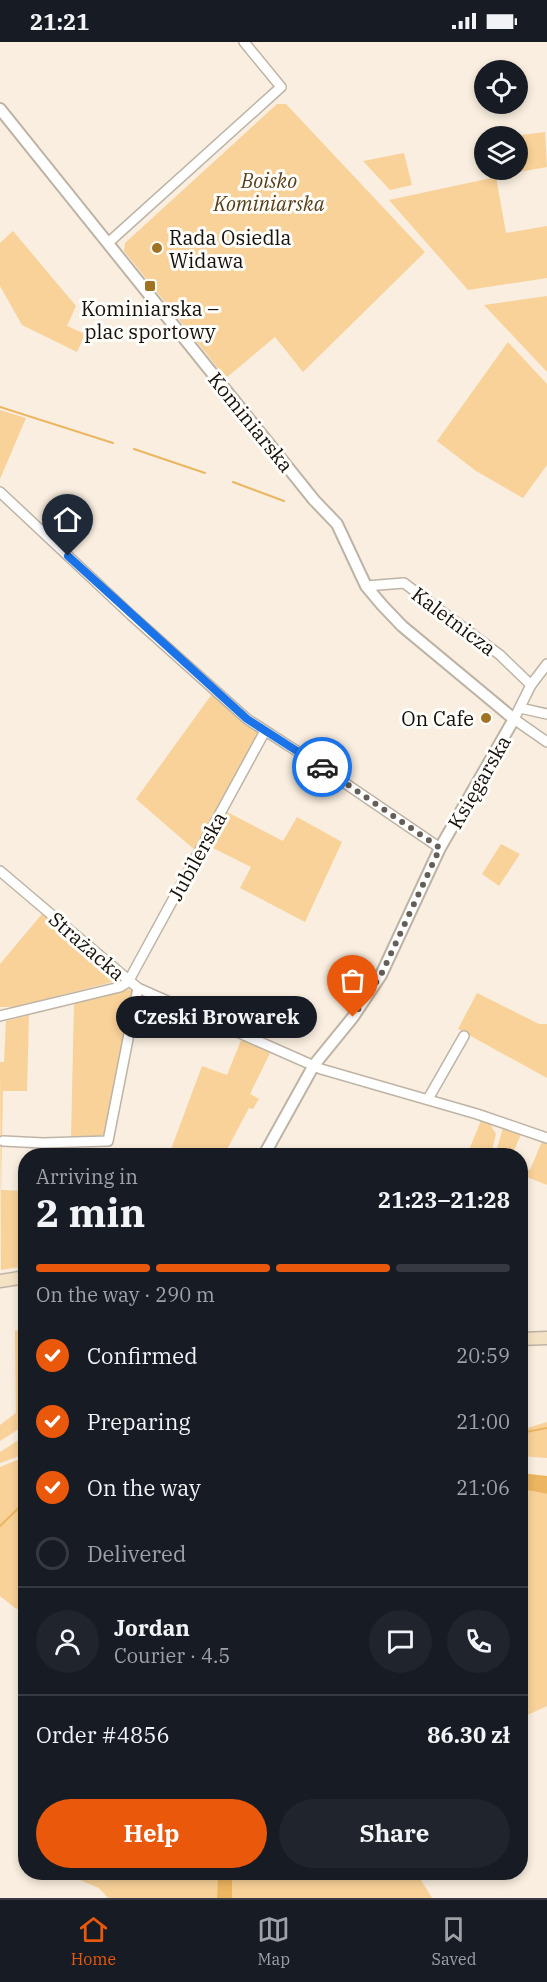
<!DOCTYPE html>
<meta charset="utf-8">
<style>
:root{--surface:#171b24;--page:#20242c;--text:#f1f3f6;--muted:#9ea1a6;--line:#363941;--accent:#ea580c}
body{margin:0;font-family:"IBM Plex Serif",serif;background:var(--page);color:var(--text);height:100vh;display:flex;flex-direction:column;font-size:22px;white-space:nowrap}
*{box-sizing:border-box;margin:0}
p{font-size:20px;color:var(--muted)}
.icon{flex:none;width:33px;height:33px;fill:none;stroke:currentColor;stroke-width:2;stroke-linecap:round;stroke-linejoin:round}
.map{position:relative;flex:1;overflow:hidden}
.details{position:absolute;left:18px;top:1106px;width:510px;height:732px;display:flex;flex-direction:column;background:var(--surface);border-radius:24px;box-shadow:0 3px 9px #0003}
.details>*{flex:none}
.fabs{position:absolute;left:474px;top:18px;display:grid;gap:12px}
.fabs a{display:grid;place-items:center;width:54px;height:54px;border-radius:50%;background:var(--surface);box-shadow:0 3px 9px #0003;font-size:30px}
.pin{position:absolute;display:grid;place-items:center;width:51px;height:51px;color:#fff;margin:-62px -26px;border-radius:50% 50% 50% 0;rotate:-45deg;box-shadow:0 0 6px #0007}
.pin .icon{rotate:45deg}
.courier{position:absolute;display:grid;place-items:center;width:60px;height:60px;margin:-30px;border:4px solid #1a73e8;border-radius:50%;background:#fff;color:#222;box-shadow:0 2px 8px #0007}
.bubble{position:absolute;height:42px;border-radius:21px;background:var(--surface);box-shadow:0 3px 9px #0003;font-size:20px;font-weight:700;line-height:42px;text-align:center}
.overview em{font-style:normal;font-weight:700}
.overview div{display:flex;flex-direction:column-reverse}
.overview{display:flex;align-items:center;justify-content:space-between;height:102px;padding:0 18px}
h1{font-size:39px;font-weight:700;line-height:45px}
.bar{display:grid;grid-template-columns:repeat(4,1fr);gap:9px 6px;align-content:center;height:72px;padding:0 18px}
.bar i{height:8px;border-radius:4px;background:var(--line)}
.bar .selected{background:var(--accent)}
.bar p{grid-column:span 4}
.line{display:flex;align-items:center;gap:15px;padding:0 18px;border-top:2px solid var(--line)}
.line div{flex:1}
.round{display:grid;place-items:center;flex:none;width:63px;height:63px;border-radius:32px;background:var(--page)}
ol{padding:0 18px;list-style:none}
li{display:flex;align-items:center;gap:18px;height:66px}
li p{margin-inline-start:auto}
li .icon{padding:6px;border-radius:50%;background:var(--accent);color:#fff;stroke-width:4}
li:last-child{color:var(--muted)}
li i{width:33px;height:33px;border:3px solid var(--line);border-radius:50%}
.button{display:flex;gap:12px;margin-top:auto;padding:12px 18px}
.button a{flex:1;height:69px;border-radius:36px;background:var(--accent);color:#fff;font-size:24px;font-weight:700;line-height:69px;text-align:center}
.button a+a{background:var(--page);color:var(--text)}
.status{display:flex;justify-content:space-between;align-items:center;height:42px;padding:0 30px;background:var(--surface);direction:ltr}
.status svg{height:16px;fill:currentColor}
.tab-bar{display:flex;justify-content:space-around;align-items:center;height:84px;border-top:2px solid var(--line);background:var(--surface);font-size:16px;color:var(--muted)}
.tab-bar a{display:grid;justify-items:center;gap:3px}
.tab-bar .selected{color:var(--accent)}
.map>svg:first-child{display:block}
.green{fill:#f9d299}
.water{fill:#ecb660}
.lines{fill:none;stroke-linecap:round;stroke-linejoin:round}
.stream{stroke:#ecb660;stroke-width:2}
.minor-casing{stroke:#beb4a5;stroke-width:12}
.tertiary-casing{stroke:#beb4a5;stroke-width:14}
.secondary-casing{stroke:#beb4a5;stroke-width:15}
.minor{stroke:#fff;stroke-width:9}
.tertiary{stroke:#fff;stroke-width:10}
.secondary{stroke:#f4e2c4;stroke-width:12}
.done{stroke:#655e56;stroke-width:6;stroke-dasharray:0 10.8}
.route{stroke:#1a73e8;stroke-width:8}
.poi-dot{fill:#a07324;stroke:#fffdfa;stroke-width:2}
.labels{text-anchor:middle;dominant-baseline:central;stroke-width:6;stroke-linejoin:round;paint-order:stroke}
.park-label{font-size:20px;font-style:italic;fill:#553e1a;stroke:#fffdfa}
.poi-label{font-size:20px;fill:#15110c;stroke:#fffdfa;text-anchor:start}
.street-label{font-size:20px;fill:#15110c;stroke:#fffdfa}
</style>
<div class="status"><b>21:21</b><svg viewBox="0 0 49 12"><path d="M0 12V9h3v3zM5 12V6h3v6zM10 12V3h3v9zM15 12V0h3v12zM26 1h20v11H26zM47 4h2v5h-2z"/></svg></div>
<div class="map">
<svg width="547" height="1856" viewBox="0 0 547 1856">
<rect width="100%" height="100%" fill="#f9eedf"/>
<!-- green -->
<g class="green">
<polygon points="277,62 286,62 425,210 303,330 275,295 226,336 124,209 125,201"/>
<polygon points="545,90 547,125 503,133 502,128 518,128 518,94 514,94"/>
<polygon points="404,111 412,143 390,148 363,119"/>
<polygon points="496,135 506,191 547,184 547,236 468,248 389,158"/>
<polygon points="13,189 76,264 67,284 85,292 77,310 22,283 0,244 0,201"/>
<polygon points="547,254 547,330 484,263"/>
<polygon points="508,300 547,342 547,423 523,456 476,429 437,399"/>
<polygon points="0,368 26,376 0,437"/>
<polygon points="212,652 260,692 196,809 136,757"/>
<polygon points="227,770 283,799 297,775 342,800 305,880 240,846 251,825 209,804"/>
<polygon points="501,802 520,812 499,844 482,832"/>
<polygon points="42,872 120,938 15,965 0,965 0,922"/>
<polygon points="130,947 133,948 104,1092 97,1097 71,1096 74,961"/>
<polygon points="477,951 539,982 547,982 547,1036 458,987"/>
<polygon points="29,973 27,1049 3,1049 1,1148 25,1149 25,1224 1,1228 0,1020 4,1020 6,979"/>
<polygon points="242,996 271,1009 250,1052 259,1057 253,1067 249,1066 224,1113 178,1113 170,1110 202,1024 227,1033"/>
<polygon points="482,1076 487,1077 496,1092 491,1113 467,1113"/>
<polygon points="503,1086 508,1086 522,1090 512,1113 495,1113"/>
<polygon points="543,1097 547,1099 547,1143 527,1135 521,1148 521,1124 530,1128"/>
<polygon points="25,1286 25,1383 0,1399 0,1383 16,1371 15,1289"/>
<polygon points="547,1380 547,1416 521,1414 521,1388"/>
<polygon points="25,1394 25,1412 0,1421 0,1410"/>
<polygon points="25,1415 26,1415 25,1569 15,1566 0,1554 0,1425"/>
<polygon points="520,1447 547,1452 547,1664 521,1676"/>
<polygon points="61,1830 218,1830 217,1856 108,1856 99,1846"/>
<polygon points="232,1830 416,1830 432,1856 232,1856"/>
</g>
<!-- water -->
<g class="water">
<polygon points="521,1431 547,1434 547,1452 521,1447"/>
<polygon points="218,1830 232,1830 232,1856 217,1856"/>
</g>
<g class="lines">
<!-- stream -->
<g class="stream">
<polyline points="0,365 113,401"/>
<polyline points="134,407 205,431"/>
<polyline points="233,440 284,459"/>
<polyline points="520,1391 547,1386"/>
<polyline points="0,1484 26,1459"/>
</g>
<!-- minor casing -->
<g class="minor-casing">
<g id="minor">
<polyline points="108,201 281,45 244,0"/>
<polyline points="0,450 131,573 247,677 317,722 440,806"/>
<polyline points="366,544 404,541 500,613 531,643"/>
<polyline points="547,622 531,643 514,677 547,700"/>
<polyline points="520,666 547,672"/>
<polyline points="0,829 138,946 321,1027 477,1072 547,1096"/>
<polyline points="0,974 120,945 128,940 265,689"/>
<polyline points="428,1057 464,994"/>
<polyline points="3,1099 43,1101 108,1099 138,946"/>
</g>
</g>
<!-- tertiary casing -->
<g class="tertiary-casing">
<polyline id="tertiary" points="0,67 314,458 337,482 366,544 382,563 402,584 514,677 440,806 381,933 353,975 314,1023 264,1113"/>
</g>
<!-- secondary casing -->
<g class="secondary-casing">
<g id="secondary">
<polyline points="0,1239 26,1235"/>
<polyline points="520,1297 547,1296"/>
</g>
</g>
<!-- minor -->
<use href="#minor" class="minor"/>
<!-- tertiary -->
<use href="#tertiary" class="tertiary"/>
<!-- secondary -->
<use href="#secondary" class="secondary"/>
</g>
<g class="lines">
<!-- done -->
<polyline class="done" points="322,725 440,806 381,933 353,975"/>
<!-- route -->
<polyline class="route" points="68,514 247,677 322,725"/>
</g>
<!-- markers -->
<g class="poi-dot">
<circle cx="157" cy="206" r="6"/>
<rect x="144" y="238" width="12" height="12" rx="3"/>
<circle cx="486" cy="676" r="6"/>
</g>
<g class="labels">
<!-- park labels -->
<g class="park-label">
<text x="269" y="138">Boisko<tspan x="269" dy="23">Kominiarska</tspan></text>
</g>
<!-- poi labels -->
<g class="poi-label">
<text x="169" y="195">Rada Osiedla<tspan x="169" dy="23">Widawa</tspan></text>
<text x="150" y="266" text-anchor="middle">Kominiarska –<tspan x="150" dy="23">plac sportowy</tspan></text>
<text x="474" y="676" text-anchor="end">On Cafe</text>
</g>
<!-- street labels -->
<g class="street-label">
<text transform="translate(251 380) rotate(51)">Kominiarska</text>
<text transform="translate(454 579) rotate(37)">Kaletnicza</text>
<text transform="translate(479 740) rotate(-60)">Księgarska</text>
<text transform="translate(197 814) rotate(-61)">Jubilerska</text>
<text transform="translate(87 904) rotate(41)">Strażacka</text>
</g>
</g>
</svg>
<div class="fabs">
<a><svg class="icon" aria-label="locate" viewBox="0 0 24 24"><circle cx="12" cy="12" r="6"/><path d="M12 2v4M12 18v4M2 12h4M18 12h4"/></svg></a>
<a><svg class="icon" aria-label="layers" viewBox="0 0 24 24"><path d="M12 4l9 5-9 5-9-5zM3 14l9 5 9-5"/></svg></a>
</div>
<div class="pin" style="left:353px;top:975px;background:#ea580c"><svg class="icon" aria-label="bag" viewBox="0 0 24 24"><path d="M5 8h14l-1 12H6zM9 8a3 3 0 0 1 6 0"/></svg></div>
<div class="pin" style="left:68px;top:514px;background:#1f2937"><svg class="icon" aria-label="home" viewBox="0 0 24 24"><path d="M3 11l9-7 9 7M6 9v11h12V9"/></svg></div>
<div class="courier" style="left:322px;top:725px"><svg class="icon" aria-label="car" viewBox="0 0 24 24"><path d="M5 17H2v-5l4-1 3-4h7l3 4 3 1v5h-3M9 17h6M6 11h13"/><circle cx="7" cy="17" r="2"/><circle cx="17" cy="17" r="2"/></svg></div>
<div class="bubble" style="left:116px;top:954px;width:201px">Czeski Browarek</div>
<section class="details">
<div class="overview"><div><h1>2 min</h1><p>Arriving in</p></div><em>21:23–21:28</em></div>
<div class="bar"><i class="selected"></i><i class="selected"></i><i class="selected"></i><i></i><p>On the way · 290 m</p></div>
<ol>
<li><svg class="icon" aria-label="check" viewBox="0 0 24 24"><path d="M5 12l5 5 9-10"/></svg>Confirmed<p>20:59</p></li>
<li><svg class="icon" aria-label="check" viewBox="0 0 24 24"><path d="M5 12l5 5 9-10"/></svg>Preparing<p>21:00</p></li>
<li><svg class="icon" aria-label="check" viewBox="0 0 24 24"><path d="M5 12l5 5 9-10"/></svg>On the way<p>21:06</p></li>
<li><i></i>Delivered</li>
</ol>
<div class="line" style="height:108px"><a class="round"><svg class="icon" aria-label="person" viewBox="0 0 24 24"><circle cx="12" cy="8" r="4"/><path d="M4 21q1-7 8-7t8 7"/></svg></a><div><b>Jordan</b><p>Courier · 4.5</p></div><a class="round"><svg class="icon" aria-label="chat" viewBox="0 0 24 24"><path d="M4 5h16v11H9l-5 4z"/></svg></a><a class="round"><svg class="icon" aria-label="phone" viewBox="0 0 24 24"><path d="M5 4h4l2 5-3 2q2 4 5 5l2-3 5 2v4C11 20 4 13 5 4z"/></svg></a></div>
<div class="line" style="height:78px"><div>Order #4856</div><b>86.30 zł</b></div>
<div class="button"><a>Help</a><a>Share</a></div>
</section>
</div>
<nav class="tab-bar">
<a class="selected"><svg class="icon" aria-label="home" viewBox="0 0 24 24"><path d="M3 11l9-7 9 7M6 9v11h12V9"/></svg>Home</a>
<a><svg class="icon" aria-label="map" viewBox="0 0 24 24"><path d="M3 6l6-2 6 2 6-2v14l-6 2-6-2-6 2zM9 4v14M15 6v14"/></svg>Map</a>
<a><svg class="icon" aria-label="saved" viewBox="0 0 24 24"><path d="M7 4h10v16l-5-4-5 4z"/></svg>Saved</a>
</nav>
